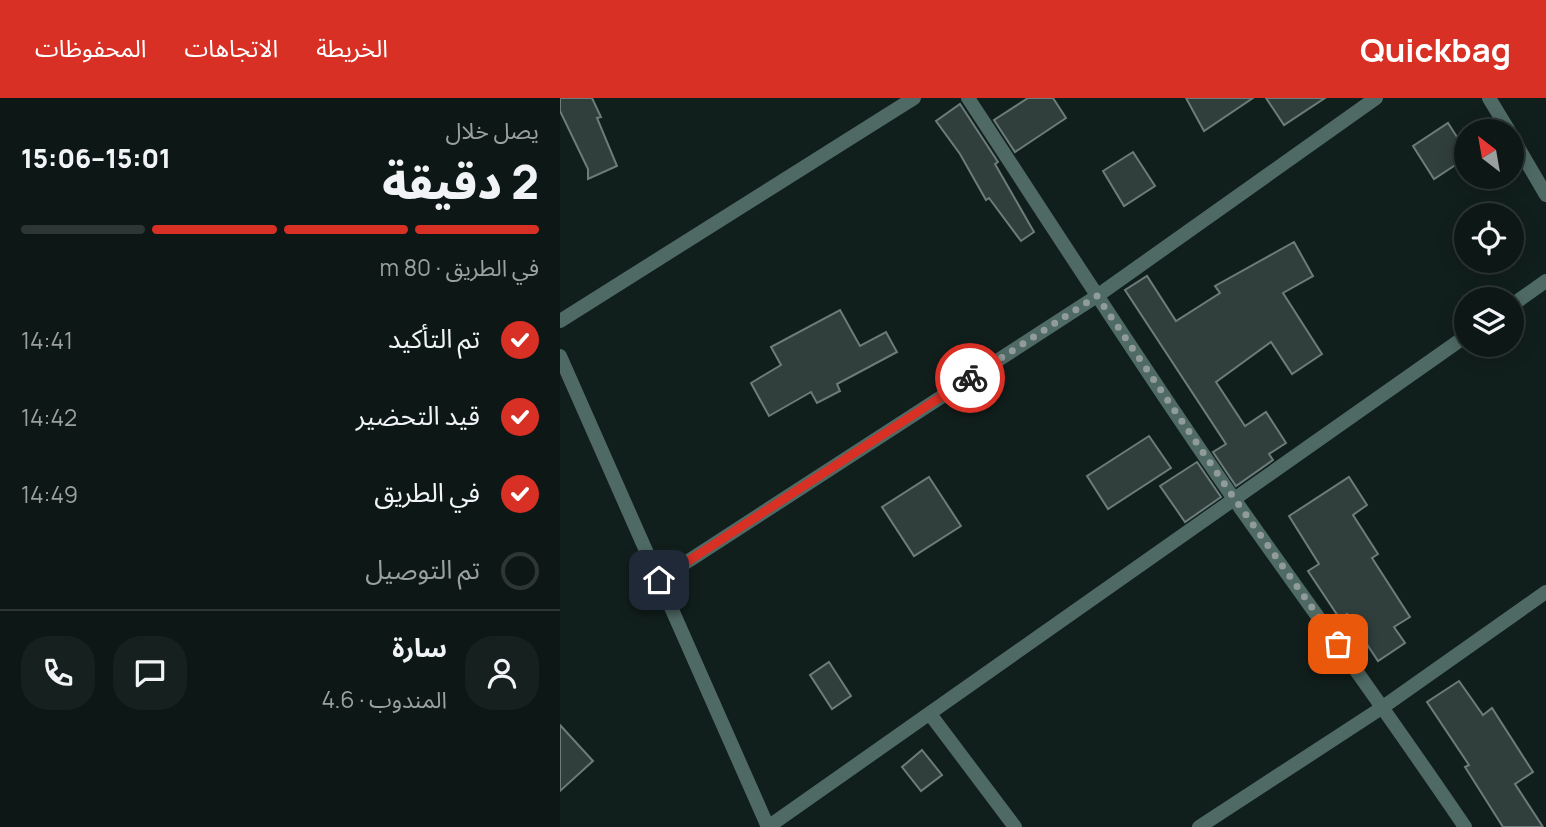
<!DOCTYPE html>
<html lang="ar">
<meta charset="utf-8">
<style>
:root{--surface:#0d1715;--page:#16201e;--text:#f1f3f6;--muted:#9a9fa0;--line:#2d3634;--accent:#d93025}
body{margin:0;font-family:Manrope,"Noto Sans Arabic",sans-serif;background:var(--page);color:var(--text);direction:rtl;height:100vh;display:flex;flex-direction:column;font-size:26px;white-space:nowrap}
*{box-sizing:border-box;margin:0}
p{font-size:23px;color:var(--muted)}
.icon{flex:none;width:38px;height:38px;fill:none;stroke:currentColor;stroke-width:2;stroke-linecap:round;stroke-linejoin:round}
.map{position:relative;flex:1;overflow:hidden;direction:ltr}
.panel{display:flex;flex-direction:column;background:var(--surface);width:560px}
.panel>*{flex:none}
.needle{width:46px;rotate:329deg}
.tools{position:absolute;left:894px;top:21px;display:grid;gap:14px}
.tools a{display:grid;place-items:center;width:70px;height:70px;border-radius:50%;background:var(--surface);box-shadow:0 4px 18px #0003,0 0 0 2px var(--line);font-size:35px}
.pin{position:absolute;display:grid;place-items:center;width:60px;height:60px;color:#fff;margin:-30px;border-radius:14px;box-shadow:0 4px 10px #0006}
.courier{position:absolute;display:grid;place-items:center;width:70px;height:70px;margin:-35px;border:5px solid #d93025;border-radius:50%;background:#fff;color:#222;box-shadow:0 2px 9px #0007}
.headline em{font-style:normal;font-weight:800}
.headline div{display:flex;flex-direction:column-reverse}
.headline{display:flex;align-items:center;justify-content:space-between;height:119px;padding:0 21px}
h1{font-size:46px;font-weight:800;line-height:52px}
.bar{display:grid;grid-template-columns:repeat(4,1fr);gap:10px 7px;align-content:center;height:84px;padding:0 21px}
.bar i{height:9px;border-radius:5px;background:var(--line)}
.bar .selected{background:var(--accent)}
.bar p{grid-column:span 4}
.line{display:flex;align-items:center;gap:18px;padding:0 21px;border-top:2px solid var(--line)}
.line div{flex:1}
.round{display:grid;place-items:center;flex:none;width:74px;height:74px;border-radius:28px;background:var(--page)}
ol{padding:0 21px;list-style:none}
li{display:flex;align-items:center;gap:21px;height:77px}
li p{margin-inline-start:auto}
li .icon{padding:7px;border-radius:50%;background:var(--accent);color:#fff;stroke-width:4}
li:last-child{color:var(--muted)}
li i{width:38px;height:38px;border:4px solid var(--line);border-radius:50%}
header{display:flex;align-items:center;gap:42px;box-sizing:border-box;height:98px;padding:0 35px;background:var(--accent);color:#fff}
header strong{font-size:33px}
nav{display:flex;gap:38px;margin-inline-start:auto;font-size:24px}
main{display:flex;flex:1;min-height:0}
.map>svg:first-child{display:block}
.building{fill:#303f3c;stroke:#6c7c78;stroke-width:2}
.lines{fill:none;stroke-linecap:round;stroke-linejoin:round}
.minor{stroke:#4f6a65;stroke-width:14}
.done{stroke:#919c99;stroke-width:7;stroke-dasharray:0 12.6}
.route{stroke:#d93025;stroke-width:9}
</style>
<header>
<strong>Quickbag</strong>
<nav><a>الخريطة</a><a>الاتجاهات</a><a>المحفوظات</a></nav>
</header>
<main>
<div class="map">
<svg width="986" height="729" viewBox="0 0 986 729">
<rect width="100%" height="100%" fill="#111f1c"/>
<!-- building -->
<g class="building">
<polygon points="0,0 32,0 41,19 37,20 57,68 28,81 28,71 0,13"/>
<polygon points="468,0 493,0 506,20 455,54 434,22"/>
<polygon points="626,0 693,0 644,33"/>
<polygon points="706,0 765,0 724,27"/>
<polygon points="400,6 438,64 435,66 474,134 461,143 429,100 426,102 400,56 376,23"/>
<polygon points="888,25 906,53 906,60 874,81 853,48"/>
<polygon points="573,54 595,88 564,108 543,73"/>
<polygon points="734,144 753,178 723,195 762,256 732,276 711,244 656,284 685,328 706,314 726,345 709,356 713,362 676,388 653,354 666,346 565,192 587,178 616,223 660,195 655,188"/>
<polygon points="280,212 300,248 326,234 337,254 277,286 280,293 257,305 251,294 209,318 191,285 221,267 211,249"/>
<polygon points="589,338 611,370 548,411 527,378"/>
<polygon points="637,364 661,399 625,424 600,388"/>
<polygon points="369,379 401,428 354,458 322,409"/>
<polygon points="789,379 807,407 793,417 818,456 812,460 850,519 834,529 845,545 818,563 787,516 780,521 748,473 759,466 729,418"/>
<polygon points="269,564 291,598 272,611 250,577"/>
<polygon points="899,583 923,617 932,610 973,674 955,686 983,729 943,729 905,669 909,667 867,604"/>
<polygon points="0,627 33,663 0,693"/>
<polygon points="362,652 382,677 361,693 342,669"/>
</g>
<g class="lines">
<!-- minor -->
<g class="minor">
<path d="M408,0C496,134 582,269 674,401C751,510 830,618 905,729"/>
<polyline points="929,0 949,33"/>
<polyline points="952,39 986,97"/>
<polyline points="952,207 986,183"/>
<polyline points="0,223 354,0"/>
<polyline points="0,258 208,729"/>
<polyline points="99,482 537,198 816,0"/>
<polyline points="370,616 455,729"/>
<polyline points="208,729 906,238"/>
<polyline points="639,729 823,609 986,494"/>
</g>
</g>
<g class="lines">
<!-- done -->
<polyline class="done" points="410,280 537,198 674,400 778,546"/>
<!-- route -->
<polyline class="route" points="99,482 410,280"/>
</g>
</svg>
<div class="tools">
<a><svg class="needle" viewBox="-14 -14 28 28"><path d="M0-13l5 13h-10z" fill="#e53935"/><path d="M0 13l5-13h-10z" fill="#9a9fa0"/></svg></a>
<a><svg class="icon" aria-label="locate" viewBox="0 0 24 24"><circle cx="12" cy="12" r="6"/><path d="M12 2v4M12 18v4M2 12h4M18 12h4"/></svg></a>
<a><svg class="icon" aria-label="layers" viewBox="0 0 24 24"><path d="M12 4l9 5-9 5-9-5zM3 14l9 5 9-5"/></svg></a>
</div>
<div class="pin" style="left:778px;top:546px;background:#ea580c"><svg class="icon" aria-label="bag" viewBox="0 0 24 24"><path d="M5 8h14l-1 12H6zM9 8a3 3 0 0 1 6 0"/></svg></div>
<div class="pin" style="left:99px;top:482px;background:#1f2937"><svg class="icon" aria-label="home" viewBox="0 0 24 24"><path d="M3 11l9-7 9 7M6 9v11h12V9"/></svg></div>
<div class="courier" style="left:410px;top:280px"><svg class="icon" aria-label="bike" viewBox="0 0 24 24"><circle cx="6" cy="16" r="4"/><circle cx="18" cy="16" r="4"/><path d="M6 16l4-8h5l3 8M10 8l3 8H6M13 5h3"/></svg></div>
</div>
<section class="panel">
<div class="headline"><div><h1>2 دقيقة</h1><p>يصل خلال</p></div><em>15:01–15:06</em></div>
<div class="bar"><i class="selected"></i><i class="selected"></i><i class="selected"></i><i></i><p>في الطريق · 80 m</p></div>
<ol>
<li><svg class="icon" aria-label="check" viewBox="0 0 24 24"><path d="M5 12l5 5 9-10"/></svg>تم التأكيد<p>14:41</p></li>
<li><svg class="icon" aria-label="check" viewBox="0 0 24 24"><path d="M5 12l5 5 9-10"/></svg>قيد التحضير<p>14:42</p></li>
<li><svg class="icon" aria-label="check" viewBox="0 0 24 24"><path d="M5 12l5 5 9-10"/></svg>في الطريق<p>14:49</p></li>
<li><i></i>تم التوصيل</li>
</ol>
<div class="line" style="height:126px"><a class="round"><svg class="icon" aria-label="person" viewBox="0 0 24 24"><circle cx="12" cy="8" r="4"/><path d="M4 21q1-7 8-7t8 7"/></svg></a><div><b>سارة</b><p>المندوب · 4.6</p></div><a class="round"><svg class="icon" aria-label="chat" viewBox="0 0 24 24"><path d="M4 5h16v11H9l-5 4z"/></svg></a><a class="round"><svg class="icon" aria-label="phone" viewBox="0 0 24 24"><path d="M5 4h4l2 5-3 2q2 4 5 5l2-3 5 2v4C11 20 4 13 5 4z"/></svg></a></div>
</section>
</main>
